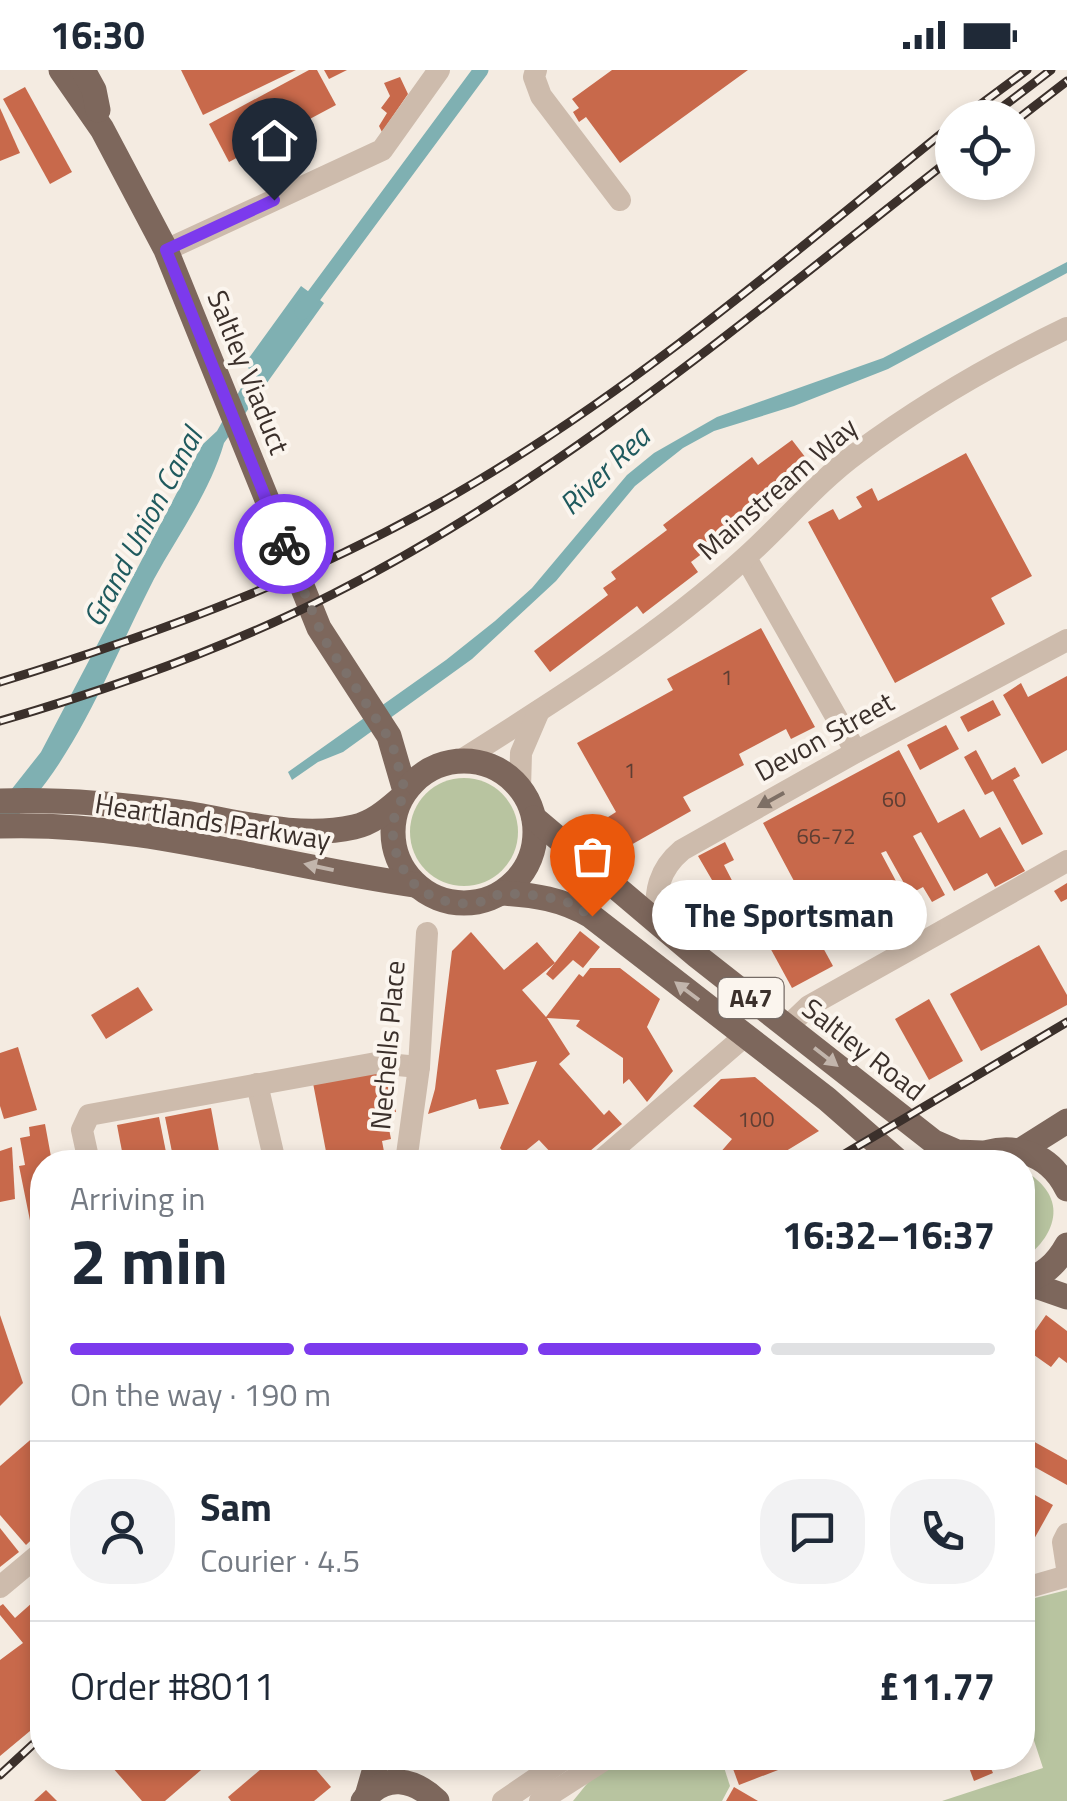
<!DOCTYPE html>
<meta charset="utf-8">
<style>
:root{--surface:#fff;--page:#f2f2f3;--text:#1f2937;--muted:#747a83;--line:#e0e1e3;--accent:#7c3aed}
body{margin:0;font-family:"Titillium Web",sans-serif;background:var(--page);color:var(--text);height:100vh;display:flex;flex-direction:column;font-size:38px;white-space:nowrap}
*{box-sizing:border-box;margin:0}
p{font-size:32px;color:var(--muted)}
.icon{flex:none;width:55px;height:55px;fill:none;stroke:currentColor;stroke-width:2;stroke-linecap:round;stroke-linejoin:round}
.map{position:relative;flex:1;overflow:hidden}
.side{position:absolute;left:30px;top:1080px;width:1005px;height:620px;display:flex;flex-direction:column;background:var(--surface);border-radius:40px;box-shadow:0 5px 15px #0003}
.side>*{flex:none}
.controls{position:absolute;left:935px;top:30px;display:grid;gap:20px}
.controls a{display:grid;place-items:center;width:100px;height:100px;border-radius:50%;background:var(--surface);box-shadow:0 5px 15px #0003;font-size:50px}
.pin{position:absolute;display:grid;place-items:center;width:85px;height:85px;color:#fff;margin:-102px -42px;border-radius:50% 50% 50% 0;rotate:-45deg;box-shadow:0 0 10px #0007}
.pin .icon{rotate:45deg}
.courier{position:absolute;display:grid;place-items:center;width:100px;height:100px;margin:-50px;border:8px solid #7c3aed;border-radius:50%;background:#fff;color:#222;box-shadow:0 2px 12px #0007}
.bubble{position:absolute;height:70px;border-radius:35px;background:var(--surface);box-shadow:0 5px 15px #0003;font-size:32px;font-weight:700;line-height:70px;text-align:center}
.overview em{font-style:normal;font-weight:700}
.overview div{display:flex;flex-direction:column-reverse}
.overview{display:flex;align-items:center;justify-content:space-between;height:170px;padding:0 40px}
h1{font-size:65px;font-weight:700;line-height:75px}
.bar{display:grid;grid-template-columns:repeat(4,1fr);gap:15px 10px;align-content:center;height:120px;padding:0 40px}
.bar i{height:12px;border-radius:8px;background:var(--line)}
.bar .active{background:var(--accent)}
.bar p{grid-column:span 4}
.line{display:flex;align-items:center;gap:25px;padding:0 40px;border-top:2px solid var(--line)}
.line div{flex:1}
.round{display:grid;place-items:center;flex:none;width:105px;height:105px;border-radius:40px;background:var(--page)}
.status{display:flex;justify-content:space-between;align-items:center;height:70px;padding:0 50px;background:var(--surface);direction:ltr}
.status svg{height:28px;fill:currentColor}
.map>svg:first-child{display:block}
.green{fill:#b8c4a0}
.water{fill:#7fb0b2}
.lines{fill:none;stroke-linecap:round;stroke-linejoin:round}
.canal{stroke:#7fb0b2;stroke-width:15}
.building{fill:#c8694b}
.minor{stroke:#cdbbac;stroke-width:22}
.major{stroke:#7d675c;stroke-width:25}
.rail-casing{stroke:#3b302b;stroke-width:9}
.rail{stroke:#fbf5ee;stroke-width:5;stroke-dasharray:15;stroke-linecap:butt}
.oneway{fill:#7d6f65}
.oneway2{fill:#c2b5ac}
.done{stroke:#7c716b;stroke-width:10;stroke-dasharray:0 18}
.route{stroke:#7c3aed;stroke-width:12}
.labels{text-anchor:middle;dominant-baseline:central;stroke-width:8;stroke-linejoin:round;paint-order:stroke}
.number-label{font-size:22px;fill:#5e3e33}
.shield{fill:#fbf5ee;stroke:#756b66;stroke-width:2.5}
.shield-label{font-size:25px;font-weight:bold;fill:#3b302b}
.street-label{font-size:28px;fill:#3b302b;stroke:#fbf5ee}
.water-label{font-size:30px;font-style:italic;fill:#1f5a5e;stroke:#fbf5ee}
</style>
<div class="status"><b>16:30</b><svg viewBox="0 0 49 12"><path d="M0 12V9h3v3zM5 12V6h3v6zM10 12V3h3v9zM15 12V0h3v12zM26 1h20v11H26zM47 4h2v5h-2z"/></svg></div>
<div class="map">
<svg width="1067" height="1731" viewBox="0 0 1067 1731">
<rect width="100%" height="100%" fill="#f4ebe1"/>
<!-- green -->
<g class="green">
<circle cx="464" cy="762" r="54"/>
<path d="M1023,1100C1067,1125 1060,1162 1023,1190Z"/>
<polygon points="1067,1520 1067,1731 942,1731 1043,1698 1023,1637 1023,1531"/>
<polygon points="621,1688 721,1688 730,1716 722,1731 573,1731 590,1710"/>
</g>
<!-- water -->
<g class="water">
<polygon points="1067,192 1067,203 888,299 794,336 714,361 683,378 635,416 556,511 472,589 343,682 318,692 292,710 288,702 446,590 495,551 532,518 627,405 654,383 717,347 883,288"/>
<path d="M301,216L324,233L224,373C210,422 178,465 154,509C109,596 75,697 0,763V734L41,682L202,375L217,361L250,302L246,292Z"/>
</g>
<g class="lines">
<!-- canal -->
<polyline class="canal" points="302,242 481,0"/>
</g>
<!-- building -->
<g class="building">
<polygon points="181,0 296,0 203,45"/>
<polygon points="309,0 317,0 336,35 229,92 209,54"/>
<polygon points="324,0 347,0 329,9"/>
<polygon points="612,0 748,0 620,93 586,47 579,52 573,42 579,38 572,29"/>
<polygon points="400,7 408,24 382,62 379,56 387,43 381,38 390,26 384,13"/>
<polygon points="25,17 72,102 50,114 3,29"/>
<polygon points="0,38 20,83 0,91"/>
<polygon points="792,370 809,392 775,417 780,425 691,492 698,502 643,544 637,536 550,602 534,581 608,525 603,518 616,509 611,502 667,460 663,455 752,387 758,395"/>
<polygon points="966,383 1032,506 991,528 1005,554 895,613 808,452 833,439 839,450 862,437 856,427 872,418 878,431"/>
<polygon points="761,558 815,657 791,669 786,659 739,684 744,695 683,727 691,741 622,780 605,749 616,742 577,673 673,620 667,609"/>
<polygon points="1067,606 1067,680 1042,694 1003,625 1021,613 1028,627"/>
<polygon points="993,630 1001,645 968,662 960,647"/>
<polygon points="946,655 959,679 920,700 907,675"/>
<polygon points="899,680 938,753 964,739 980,768 1000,757 1025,801 995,817 987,803 954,821 921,762 913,766 945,825 932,832 923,817 910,824 886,781 881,783 920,856 885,874 858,823 838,833 827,812 802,826 763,753"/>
<polygon points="976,680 992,710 1015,697 1020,706 1013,710 1043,764 1022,775 993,721 985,725 964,687"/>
<polygon points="725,772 734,790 724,795 753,851 729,863 703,815 712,810 698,786"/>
<polygon points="1067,813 1067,829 1061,832 1054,821"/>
<polygon points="809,852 833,896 792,918 768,874"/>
<polygon points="580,861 600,877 583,898 573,890 553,910 546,904"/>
<polygon points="471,862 504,900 537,872 555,893 522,920 546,947 579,904 583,907 590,898 620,898 660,929 647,957 673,1001 647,1032 629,1009 623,1014 623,988 576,956 580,950 547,948 570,984 559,994 604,1045 609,1040 622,1054 577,1092 570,1092 560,1081 554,1086 539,1070 512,1092 500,1078 537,991 496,1000 509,1034 479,1039 476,1029 428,1044 435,1019 452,881"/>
<polygon points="1039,875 1067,925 1067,935 981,981 950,924"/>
<polygon points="138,917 153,940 106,969 91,945"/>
<polygon points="929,929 963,991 929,1010 895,949"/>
<polygon points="18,977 37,1040 4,1049 0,1036 0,983"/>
<polygon points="388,999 396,1042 386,1044 391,1069 382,1071 386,1092 328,1092 313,1013"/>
<polygon points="755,1007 819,1061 768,1092 712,1092 732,1069 693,1036 721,1009"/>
<polygon points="211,1038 221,1092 174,1092 165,1047"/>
<polygon points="159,1047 168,1092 124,1092 117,1055"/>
<polygon points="45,1054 52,1092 42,1092 41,1205 19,1096 25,1095 20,1068 30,1066 29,1057"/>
<polygon points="12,1077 15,1129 0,1132 0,1081"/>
<polygon points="0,1245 23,1313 0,1336"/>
<polygon points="1046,1245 1067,1261 1067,1293 1059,1287 1051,1297 1034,1285 1027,1294 1022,1291 1022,1262 1030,1268"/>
<polygon points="1022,1353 1032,1358 1022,1377"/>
<polygon points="36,1365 42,1373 42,1460 26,1475 0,1445 0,1396"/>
<polygon points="1031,1370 1067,1390 1067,1415 1022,1390"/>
<polygon points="1035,1425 1053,1435 1028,1480 1022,1477 1022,1448"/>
<polygon points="0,1458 19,1482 0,1497"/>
<polygon points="42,1524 42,1651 0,1686 0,1590 23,1573 0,1545 0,1536 3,1534 15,1548"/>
<polygon points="104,1688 215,1688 165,1731 142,1731"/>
<polygon points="274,1688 306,1688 331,1717 314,1731 231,1731 228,1727"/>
<polygon points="729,1688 809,1688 739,1715"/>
<polygon points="986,1688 993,1703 974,1711 968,1695"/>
<polygon points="734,1717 758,1731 726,1731"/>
<polygon points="46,1720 57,1731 34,1731"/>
</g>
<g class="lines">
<!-- minor -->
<g class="minor">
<polyline points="536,0 534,7 541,26 620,130"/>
<polyline points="166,180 382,80 439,0"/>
<polyline points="746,488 856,682"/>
<path d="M460,691C558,629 659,566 746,487C784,453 816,413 857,383C923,334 994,293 1067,258"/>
<polyline points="520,719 521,683 539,641"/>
<path d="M656,851C655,822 658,800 682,780L856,682L1067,570"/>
<polyline points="787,957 809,936 1067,791"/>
<polyline points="257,1014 275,1092"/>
<polyline points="89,1092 82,1060 89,1045 376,993 419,997"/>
<polyline points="406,1092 419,997 427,863"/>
<polyline points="599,1092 746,965"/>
<polyline points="1067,1464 1063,1472 1067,1498"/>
<polyline points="0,1517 42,1482"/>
<polyline points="1022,1519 1067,1506"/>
<polyline points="503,1731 566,1688"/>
<polyline points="540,1731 607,1688"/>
</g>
<!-- major -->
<g class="major">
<polyline points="61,0 102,59 166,180 319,558 389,666 405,721"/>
<polyline points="83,0 94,20 98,40"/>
<circle cx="464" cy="762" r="71"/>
<path d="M0,731C59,729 119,734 177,742C234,750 296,770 354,757C372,753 385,742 399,730"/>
<polyline points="534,748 697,886 934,1072 957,1082 982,1083"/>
<path d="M0,756C141,751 277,796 415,815"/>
<path d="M501,823C535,825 562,829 591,846L827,1029L899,1092"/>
<polyline points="1021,1080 1067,1051"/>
<path d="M969,1090C1006,1070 1048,1080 1067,1119"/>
<polyline points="1024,1212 1067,1227"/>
<path d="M1022,1213C1043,1205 1056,1195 1067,1175"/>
<polyline points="367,1726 378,1688"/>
<path d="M363,1731C385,1702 414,1709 437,1731"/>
</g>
<!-- rail casing -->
<g class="rail-casing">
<g id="rail">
<polyline points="962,48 1027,0"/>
<polyline points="988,48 1051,0"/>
<polyline points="1018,49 1067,11"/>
<path d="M0,612C164,562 326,502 474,413C646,311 797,180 952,55"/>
<path d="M0,651C114,618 227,578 333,524C560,409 753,243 952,88"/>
<polyline points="831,1092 1067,952"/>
<polyline points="0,1705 42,1666"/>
</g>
</g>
<!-- rail -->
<use href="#rail" class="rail"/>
</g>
<!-- one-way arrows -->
<defs><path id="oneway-solid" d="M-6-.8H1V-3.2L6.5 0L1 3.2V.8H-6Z" transform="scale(2.5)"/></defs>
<use class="oneway" href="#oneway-solid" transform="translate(771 730) rotate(151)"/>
<g class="oneway2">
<use href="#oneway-solid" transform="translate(319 797) rotate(-168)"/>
<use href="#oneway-solid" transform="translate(687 921) rotate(-143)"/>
<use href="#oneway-solid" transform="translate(826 987) rotate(38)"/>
</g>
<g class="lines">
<!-- done -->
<polyline class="done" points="284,474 324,569 392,673 405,721 393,751 393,774 401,796 415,815 434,828 457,834 480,832 502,823 542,826 567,832 592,846"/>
<!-- route -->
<polyline class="route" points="274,130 166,180 284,474"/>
</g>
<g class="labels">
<!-- number labels -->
<g class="number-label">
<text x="727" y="607">1</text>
<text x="630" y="700">1</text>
<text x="894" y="729">60</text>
<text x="826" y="766">66-72</text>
<text x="756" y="1049">100</text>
</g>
<!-- shield labels -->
<rect class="shield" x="718.5" y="908" width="65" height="40" rx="8"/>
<g class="shield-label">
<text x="751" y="928">A47</text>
</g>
<!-- street labels -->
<g class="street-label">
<text transform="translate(249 302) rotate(68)">Saltley Viaduct</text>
<text transform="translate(777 418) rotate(-41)">Mainstream Way</text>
<text transform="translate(824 666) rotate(-29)">Devon Street</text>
<text transform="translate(213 751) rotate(9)">Heartlands Parkway</text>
<text transform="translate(387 975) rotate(-85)">Nechells Place</text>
<text transform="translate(864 979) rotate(38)">Saltley Road</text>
</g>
<!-- water labels -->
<g class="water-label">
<text transform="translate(604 400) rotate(-44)">River Rea</text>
<text transform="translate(142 457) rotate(-62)">Grand Union Canal</text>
</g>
</g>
</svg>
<div class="controls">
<a><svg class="icon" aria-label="locate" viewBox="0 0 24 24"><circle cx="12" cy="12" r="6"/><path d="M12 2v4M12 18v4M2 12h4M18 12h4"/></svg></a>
</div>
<div class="pin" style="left:592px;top:846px;background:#ea580c"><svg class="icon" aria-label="bag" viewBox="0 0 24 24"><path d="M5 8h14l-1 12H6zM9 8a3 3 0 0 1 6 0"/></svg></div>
<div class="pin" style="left:274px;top:130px;background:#1f2937"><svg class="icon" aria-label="home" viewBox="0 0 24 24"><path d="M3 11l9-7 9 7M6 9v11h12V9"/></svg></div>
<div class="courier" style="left:284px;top:474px"><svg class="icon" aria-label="bike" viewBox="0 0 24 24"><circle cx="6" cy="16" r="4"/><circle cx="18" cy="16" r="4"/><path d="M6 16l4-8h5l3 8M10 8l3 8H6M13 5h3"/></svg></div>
<div class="bubble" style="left:652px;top:810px;width:275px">The Sportsman</div>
<section class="side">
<div class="overview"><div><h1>2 min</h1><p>Arriving in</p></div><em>16:32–16:37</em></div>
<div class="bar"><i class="active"></i><i class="active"></i><i class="active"></i><i></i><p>On the way · 190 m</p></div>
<div class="line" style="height:180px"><a class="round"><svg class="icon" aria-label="person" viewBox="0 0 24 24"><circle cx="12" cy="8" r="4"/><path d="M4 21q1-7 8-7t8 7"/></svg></a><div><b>Sam</b><p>Courier · 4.5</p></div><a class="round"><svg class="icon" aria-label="chat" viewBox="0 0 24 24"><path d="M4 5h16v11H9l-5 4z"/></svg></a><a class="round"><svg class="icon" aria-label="phone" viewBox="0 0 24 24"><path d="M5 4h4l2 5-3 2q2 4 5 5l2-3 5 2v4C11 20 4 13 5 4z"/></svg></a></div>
<div class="line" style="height:130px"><div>Order #8011</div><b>£11.77</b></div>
</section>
</div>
